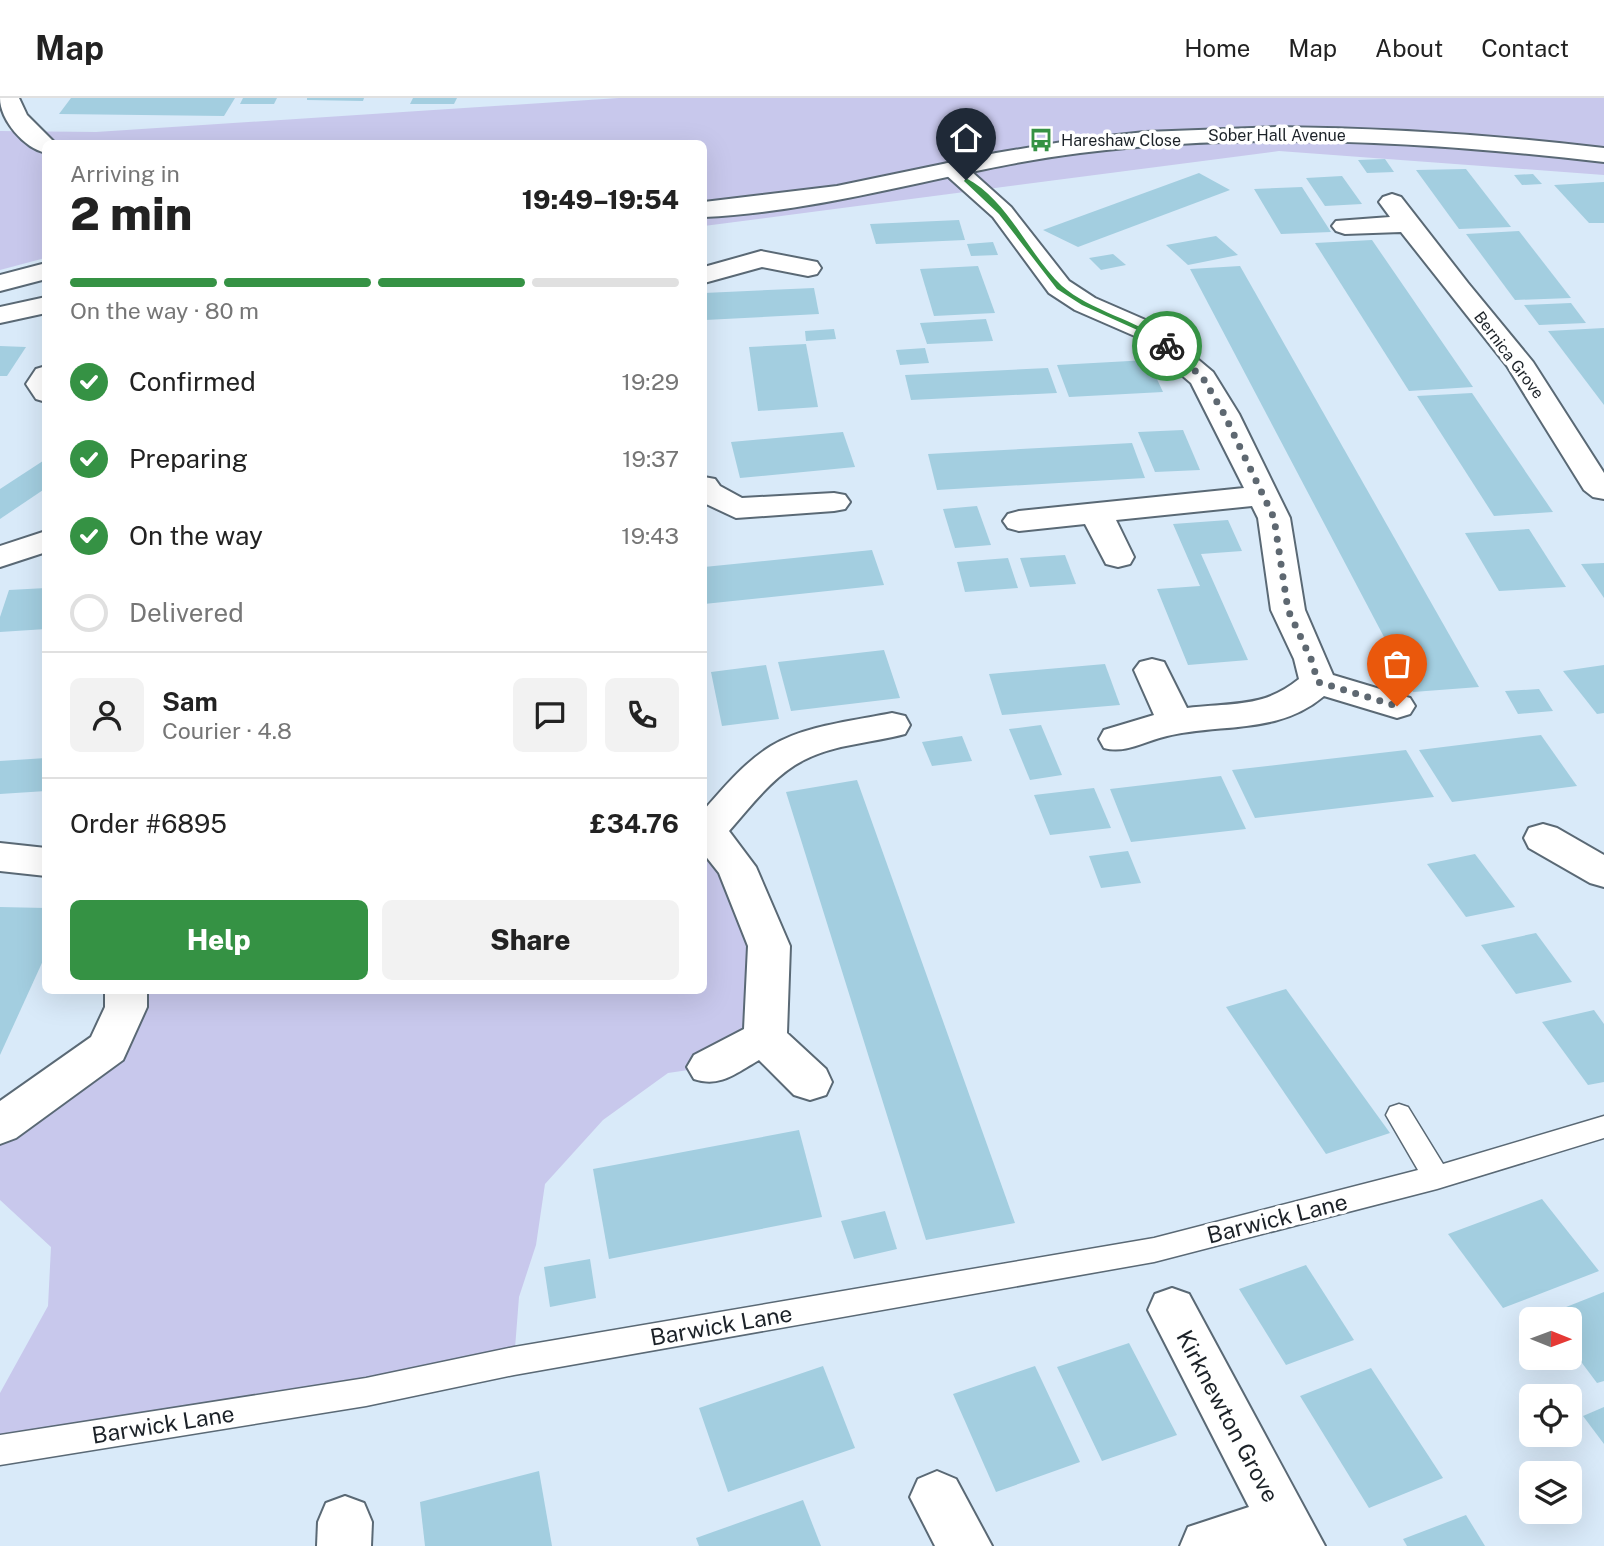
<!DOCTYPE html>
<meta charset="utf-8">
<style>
:root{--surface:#fff;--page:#f2f2f2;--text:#222;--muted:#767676;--line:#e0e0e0;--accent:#359244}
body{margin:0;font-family:"Public Sans",sans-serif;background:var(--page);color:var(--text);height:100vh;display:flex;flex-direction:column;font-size:26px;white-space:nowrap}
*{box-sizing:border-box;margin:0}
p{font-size:23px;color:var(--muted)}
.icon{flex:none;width:38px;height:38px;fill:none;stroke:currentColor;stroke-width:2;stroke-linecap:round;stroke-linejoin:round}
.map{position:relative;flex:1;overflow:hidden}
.sheet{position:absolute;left:42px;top:42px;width:665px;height:854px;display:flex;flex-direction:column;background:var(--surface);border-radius:10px;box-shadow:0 7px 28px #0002}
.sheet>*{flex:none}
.needle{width:46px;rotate:91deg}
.tools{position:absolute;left:1519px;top:1209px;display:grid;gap:14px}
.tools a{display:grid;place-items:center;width:63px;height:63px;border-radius:10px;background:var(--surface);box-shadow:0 7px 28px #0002;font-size:35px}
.pin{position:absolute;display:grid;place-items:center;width:60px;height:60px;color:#fff;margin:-72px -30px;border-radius:50% 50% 50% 0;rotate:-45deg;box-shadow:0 0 7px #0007}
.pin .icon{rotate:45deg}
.courier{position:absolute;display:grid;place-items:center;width:70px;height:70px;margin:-35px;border:5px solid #359244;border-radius:50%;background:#fff;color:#222;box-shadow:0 2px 9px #0007}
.overview em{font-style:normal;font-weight:800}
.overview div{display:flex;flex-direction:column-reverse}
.overview{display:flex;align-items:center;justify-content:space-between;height:119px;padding:0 28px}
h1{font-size:46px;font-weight:800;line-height:52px}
.bar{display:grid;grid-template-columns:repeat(4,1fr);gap:10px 7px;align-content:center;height:84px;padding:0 28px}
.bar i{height:9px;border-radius:5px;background:var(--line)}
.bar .active{background:var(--accent)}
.bar p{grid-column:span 4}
.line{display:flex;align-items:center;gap:18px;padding:0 28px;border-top:2px solid var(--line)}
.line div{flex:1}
.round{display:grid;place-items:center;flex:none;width:74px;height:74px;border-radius:10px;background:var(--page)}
ol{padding:0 28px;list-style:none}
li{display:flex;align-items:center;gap:21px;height:77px}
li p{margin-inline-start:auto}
li .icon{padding:7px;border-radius:50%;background:var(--accent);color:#fff;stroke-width:4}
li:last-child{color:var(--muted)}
li i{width:38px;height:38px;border:4px solid var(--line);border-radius:50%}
.primary-button{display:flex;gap:14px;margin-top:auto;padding:14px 28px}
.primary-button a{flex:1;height:80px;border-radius:10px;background:var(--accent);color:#fff;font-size:28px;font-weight:800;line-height:80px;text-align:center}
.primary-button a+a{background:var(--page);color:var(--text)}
header{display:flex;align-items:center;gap:42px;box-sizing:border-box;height:98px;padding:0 35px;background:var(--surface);border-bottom:2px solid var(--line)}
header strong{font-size:33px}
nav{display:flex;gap:38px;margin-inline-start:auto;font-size:24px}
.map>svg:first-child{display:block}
.green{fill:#c8c8ec}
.building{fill:#a3cee0}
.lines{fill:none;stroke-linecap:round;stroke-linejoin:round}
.lane-casing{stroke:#5a6975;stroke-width:3}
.street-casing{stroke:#5a6975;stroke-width:4}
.secondary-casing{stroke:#5a6975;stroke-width:4}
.lane{fill:#fff;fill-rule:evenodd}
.street{fill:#fff;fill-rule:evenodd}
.secondary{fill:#fff;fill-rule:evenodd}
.route{fill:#359244}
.done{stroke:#5e6871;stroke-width:7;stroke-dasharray:0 12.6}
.labels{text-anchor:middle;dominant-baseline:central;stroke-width:7;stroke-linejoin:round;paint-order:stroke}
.far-street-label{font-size:16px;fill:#1c2228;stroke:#fff}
.far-poi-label{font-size:16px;fill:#1c2228;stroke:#fff;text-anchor:start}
.near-street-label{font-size:23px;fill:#1c2228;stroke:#fff}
</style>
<header>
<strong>Map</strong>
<nav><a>Home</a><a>Map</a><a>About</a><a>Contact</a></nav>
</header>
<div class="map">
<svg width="1604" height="1448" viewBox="0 0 1604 1448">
<rect width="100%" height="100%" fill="#d9eaf9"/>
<!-- green -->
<g class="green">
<polygon points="619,0 1604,0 1604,77 1279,53 704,128 704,46 46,46 45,160 0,172 0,33 96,34"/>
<polygon points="704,733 707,733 736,769 765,941 709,969 668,975 603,1022 545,1086 536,1147 519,1199 514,1263 0,1352 0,1295 48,1208 51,1149 0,1102 0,1027 107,950 126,893 704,892"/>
</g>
<!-- building -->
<g class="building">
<polygon points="71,0 235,0 224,18 59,16"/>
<polygon points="243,0 277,0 274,6 240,6"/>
<polygon points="307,0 364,0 363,3 307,2"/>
<polygon points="413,0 457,0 454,6 410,6"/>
<polygon points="1385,61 1394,74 1367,75 1358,62"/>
<polygon points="1466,71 1511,129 1459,131 1416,72"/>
<polygon points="1199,75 1230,92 1078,149 1043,132"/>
<polygon points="1533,76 1542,86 1522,87 1514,77"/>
<polygon points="1342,78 1362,106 1325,108 1306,80"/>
<polygon points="1604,84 1604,125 1589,125 1554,87"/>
<polygon points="1302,89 1331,134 1281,136 1254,91"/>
<polygon points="959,122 965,142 876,146 870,126"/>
<polygon points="1519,133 1571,200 1515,202 1466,136"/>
<polygon points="1216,138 1238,157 1188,167 1166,147"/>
<polygon points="1372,142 1473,289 1409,293 1315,145"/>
<polygon points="993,144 998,157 971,158 967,146"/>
<polygon points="1113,156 1126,167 1101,172 1089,160"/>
<polygon points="978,168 995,215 934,218 920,171"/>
<polygon points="1240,168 1479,589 1413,594 1190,171"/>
<polygon points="814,190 819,216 705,222 704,195"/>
<polygon points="1571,205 1586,225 1539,227 1524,207"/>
<polygon points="986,221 993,243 927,246 920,225"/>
<polygon points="1604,230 1604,307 1548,233"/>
<polygon points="834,231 836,241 806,243 805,233"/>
<polygon points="806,246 818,309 758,313 749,249"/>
<polygon points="0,248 26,249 7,278 0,278"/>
<polygon points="925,250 929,265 900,267 896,252"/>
<polygon points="1148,262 1163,294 1069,299 1057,267"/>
<polygon points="1048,270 1057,295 911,302 905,277"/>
<polygon points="1472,295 1553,414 1494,418 1417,298"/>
<polygon points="1183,332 1200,372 1155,374 1138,334"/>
<polygon points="843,334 855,369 740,380 731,344"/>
<polygon points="1132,345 1145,380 937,392 928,356"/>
<polygon points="46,361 46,390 0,421 0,391"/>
<polygon points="977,408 991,447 955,450 943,411"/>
<polygon points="1228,422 1242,453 1201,456 1248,562 1188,567 1157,491 1200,488 1173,426"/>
<polygon points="1529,431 1566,489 1499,493 1465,435"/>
<polygon points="872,452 884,487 704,506 704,469"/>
<polygon points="1065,457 1076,486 1030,489 1020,460"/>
<polygon points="1008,460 1018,490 965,494 957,464"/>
<polygon points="1604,465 1604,500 1581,466"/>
<polygon points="46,490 46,531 0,534 0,519 9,492"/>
<polygon points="884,552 900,600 791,613 778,564"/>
<polygon points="1105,566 1120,607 1002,617 989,576"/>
<polygon points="766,567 779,621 722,628 711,574"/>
<polygon points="1604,567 1604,615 1597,616 1563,573"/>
<polygon points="1539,591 1553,613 1518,616 1505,593"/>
<polygon points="1041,627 1062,677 1030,682 1009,631"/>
<polygon points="1541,637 1577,688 1452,704 1419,652"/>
<polygon points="962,638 972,663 932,668 922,644"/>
<polygon points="1406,652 1434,699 1255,720 1232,672"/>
<polygon points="46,660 46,693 0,696 0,663"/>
<polygon points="1221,678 1246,731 1131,744 1110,691"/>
<polygon points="857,682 1015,1125 926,1142 786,694"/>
<polygon points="1094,690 1111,730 1050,737 1034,697"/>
<polygon points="1128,753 1141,785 1101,790 1089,758"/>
<polygon points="1475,756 1515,809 1466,819 1427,766"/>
<polygon points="0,809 46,810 46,856 0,957"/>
<polygon points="1536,835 1572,884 1516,896 1481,847"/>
<polygon points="1286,891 1390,1035 1326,1056 1226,909"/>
<polygon points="1594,912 1604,926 1604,984 1588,987 1542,924"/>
<polygon points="799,1032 822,1119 609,1161 593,1071"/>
<polygon points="1542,1101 1599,1173 1503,1210 1448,1136"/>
<polygon points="885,1113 897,1151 854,1161 841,1123"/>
<polygon points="590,1161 596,1200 550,1209 544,1169"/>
<polygon points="1306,1167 1354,1242 1286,1267 1239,1191"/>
<polygon points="1604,1194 1604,1283 1597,1285 1570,1249 1570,1222 1549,1222 1546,1217"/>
<polygon points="1129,1245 1177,1337 1102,1363 1057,1269"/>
<polygon points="823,1268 855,1350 728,1394 699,1310"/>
<polygon points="1035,1268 1080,1364 996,1394 953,1296"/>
<polygon points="1371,1270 1443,1380 1369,1410 1300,1298"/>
<polygon points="1604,1309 1604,1346 1583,1318"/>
<polygon points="539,1373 552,1448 425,1448 420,1404"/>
<polygon points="803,1402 821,1448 699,1448 696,1440"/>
<polygon points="1466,1417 1485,1448 1407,1448 1403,1441"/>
</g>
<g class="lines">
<!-- lane casing -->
<g class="lane-casing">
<polygon id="lane" points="1399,1006 1408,1009 1443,1066 1604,1018 1604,1040 1437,1091 1154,1164 514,1277 366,1308 0,1367 0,1337 366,1280 514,1249 1154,1140 1418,1072 1386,1017 1390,1009"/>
</g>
<!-- street casing -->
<g class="street-casing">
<g id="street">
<path d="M954,64L963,66L1011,109L1069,183L1095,200L1157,227L1213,274L1239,316L1290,420L1305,512L1333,577L1410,600L1415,608L1410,616L1397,620L1324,598C1278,637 1222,625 1167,638C1145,643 1126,656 1104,650L1099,641L1104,632L1154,617L1134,572L1140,564L1152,561L1164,564L1187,610C1231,604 1262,611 1299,581L1294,561L1271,512L1258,420L1252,408L1116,422L1134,459L1130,466L1118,469L1106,466L1085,426L1019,433L1008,430L1003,423L1008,416L1019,413L1244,390L1191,285L1137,239L1075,212L1049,195L993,119L945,76L942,71L945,66Z"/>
<polygon points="1392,96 1401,99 1468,185 1533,264 1604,375 1604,401 1593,399 1584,392 1507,268 1401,134 1345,136 1336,133 1332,128 1336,123 1390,119 1379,104 1383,99"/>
<polygon points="761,153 817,164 821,170 817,176 808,178 762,169 704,185 704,169"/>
<polygon points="46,199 46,215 0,225 0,209"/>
<polygon points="46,268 46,304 36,301 26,286 36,271"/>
<polygon points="704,379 715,381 720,388 742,400 834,395 845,397 850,404 845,411 834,413 736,420 704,405"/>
<polygon points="46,433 46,454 0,469 0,448"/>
<path d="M892,615L905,618L910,627L905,636C872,645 835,646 804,662C774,677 751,708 729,733L756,769L790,848L787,935L826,971L832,984L826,997L810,1002L794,997L759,962C736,975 720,990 694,981L687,969L694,957L744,931L748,848L719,775L704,756V712C724,689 745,664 771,648C806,627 853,623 892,615Z"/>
<polygon points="1543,726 1557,730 1604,757 1604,789 1590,785 1529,750 1524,740 1529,730"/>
<polygon points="0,745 46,750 46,778 0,773"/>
<polygon points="105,892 147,892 147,909 123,962 16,1040 0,1046 0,1003 91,939 105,909"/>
<polygon points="1172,1190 1189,1196 1325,1448 1180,1448 1188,1429 1249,1409 1148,1212 1155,1196"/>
<polygon points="937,1373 956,1381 992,1448 935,1448 910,1399 918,1381"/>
<polygon points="345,1398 364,1405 372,1424 371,1448 317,1448 318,1424 326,1405"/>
</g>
</g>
<!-- secondary casing -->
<g class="secondary-casing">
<g id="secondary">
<path d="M0,0H19L27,17L56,46H46V55C24,50 0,22 0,0Z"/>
<path d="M1276,29C1386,30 1495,37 1604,50V64C1430,44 1254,33 1080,55C953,71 832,113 704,119V104L837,88L996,55L1080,41L1145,34Z"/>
<polygon points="46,165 46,181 0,193 0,177"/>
</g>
</g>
<!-- lane -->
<use href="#lane" class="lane"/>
<!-- street -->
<use href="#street" class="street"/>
<!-- secondary -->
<use href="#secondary" class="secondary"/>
</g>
<!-- route -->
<path class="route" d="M966,80C1009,103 1028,156 1062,188C1089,212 1138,223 1170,246V250H1164L1144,235L1082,207L1057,191L999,116L964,83Z"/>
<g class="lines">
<!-- done -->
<polyline class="done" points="1167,248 1203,280 1224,316 1274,420 1288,512 1311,561 1318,584 1397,608"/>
</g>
<!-- icons -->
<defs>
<g id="bus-bare" transform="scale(1.89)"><path d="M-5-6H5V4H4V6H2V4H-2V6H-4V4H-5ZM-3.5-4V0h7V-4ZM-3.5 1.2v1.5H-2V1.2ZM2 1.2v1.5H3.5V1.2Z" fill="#359244" stroke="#fff" stroke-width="2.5" paint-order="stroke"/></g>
</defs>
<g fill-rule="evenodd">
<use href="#bus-bare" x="1041" y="42"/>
</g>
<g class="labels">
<!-- far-street labels -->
<g class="far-street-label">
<text x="1277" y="37">Sober Hall Avenue</text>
<text transform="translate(1509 257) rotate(53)">Bernica Grove</text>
</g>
<!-- far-poi labels -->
<g class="far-poi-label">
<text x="1061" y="42">Hareshaw Close</text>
</g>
<!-- near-street labels -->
<g class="near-street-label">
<text transform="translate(1277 1120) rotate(-14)">Barwick Lane</text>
<text transform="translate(721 1227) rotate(-10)">Barwick Lane</text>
<text transform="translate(1228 1318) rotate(62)">Kirknewton Grove</text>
<text transform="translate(163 1326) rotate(-9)">Barwick Lane</text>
</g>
</g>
</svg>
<div class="tools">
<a><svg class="needle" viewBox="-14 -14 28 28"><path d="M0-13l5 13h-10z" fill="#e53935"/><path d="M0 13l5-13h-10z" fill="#767676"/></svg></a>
<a><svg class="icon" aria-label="locate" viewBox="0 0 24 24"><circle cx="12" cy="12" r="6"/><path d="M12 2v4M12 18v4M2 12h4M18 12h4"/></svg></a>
<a><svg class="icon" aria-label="layers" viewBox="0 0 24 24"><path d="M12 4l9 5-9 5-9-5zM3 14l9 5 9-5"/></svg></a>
</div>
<div class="pin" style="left:1397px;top:608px;background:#ea580c"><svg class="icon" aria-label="bag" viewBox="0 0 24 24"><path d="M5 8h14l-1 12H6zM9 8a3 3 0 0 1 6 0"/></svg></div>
<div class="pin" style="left:966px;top:82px;background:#1f2937"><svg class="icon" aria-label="home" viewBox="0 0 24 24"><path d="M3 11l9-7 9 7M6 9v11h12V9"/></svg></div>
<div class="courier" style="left:1167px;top:248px"><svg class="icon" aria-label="bike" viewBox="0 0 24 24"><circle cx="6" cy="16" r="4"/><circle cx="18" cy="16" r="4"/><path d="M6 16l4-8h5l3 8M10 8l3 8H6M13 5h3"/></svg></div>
<section class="sheet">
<div class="overview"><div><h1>2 min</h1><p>Arriving in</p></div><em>19:49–19:54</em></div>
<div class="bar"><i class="active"></i><i class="active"></i><i class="active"></i><i></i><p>On the way · 80 m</p></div>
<ol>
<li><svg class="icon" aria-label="check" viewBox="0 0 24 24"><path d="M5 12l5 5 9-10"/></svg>Confirmed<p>19:29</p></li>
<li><svg class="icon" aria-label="check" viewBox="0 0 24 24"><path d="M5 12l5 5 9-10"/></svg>Preparing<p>19:37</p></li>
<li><svg class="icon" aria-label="check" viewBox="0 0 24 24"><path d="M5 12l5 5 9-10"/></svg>On the way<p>19:43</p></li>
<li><i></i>Delivered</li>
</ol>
<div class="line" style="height:126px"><a class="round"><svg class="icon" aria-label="person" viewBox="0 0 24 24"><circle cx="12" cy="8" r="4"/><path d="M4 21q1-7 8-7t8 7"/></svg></a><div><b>Sam</b><p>Courier · 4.8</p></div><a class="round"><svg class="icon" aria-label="chat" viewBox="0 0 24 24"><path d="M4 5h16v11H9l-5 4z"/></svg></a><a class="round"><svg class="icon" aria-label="phone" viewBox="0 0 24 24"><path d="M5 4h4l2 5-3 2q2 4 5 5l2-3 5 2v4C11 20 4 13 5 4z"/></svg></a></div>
<div class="line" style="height:91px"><div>Order #6895</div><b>£34.76</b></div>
<div class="primary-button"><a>Help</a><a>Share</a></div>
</section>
</div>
